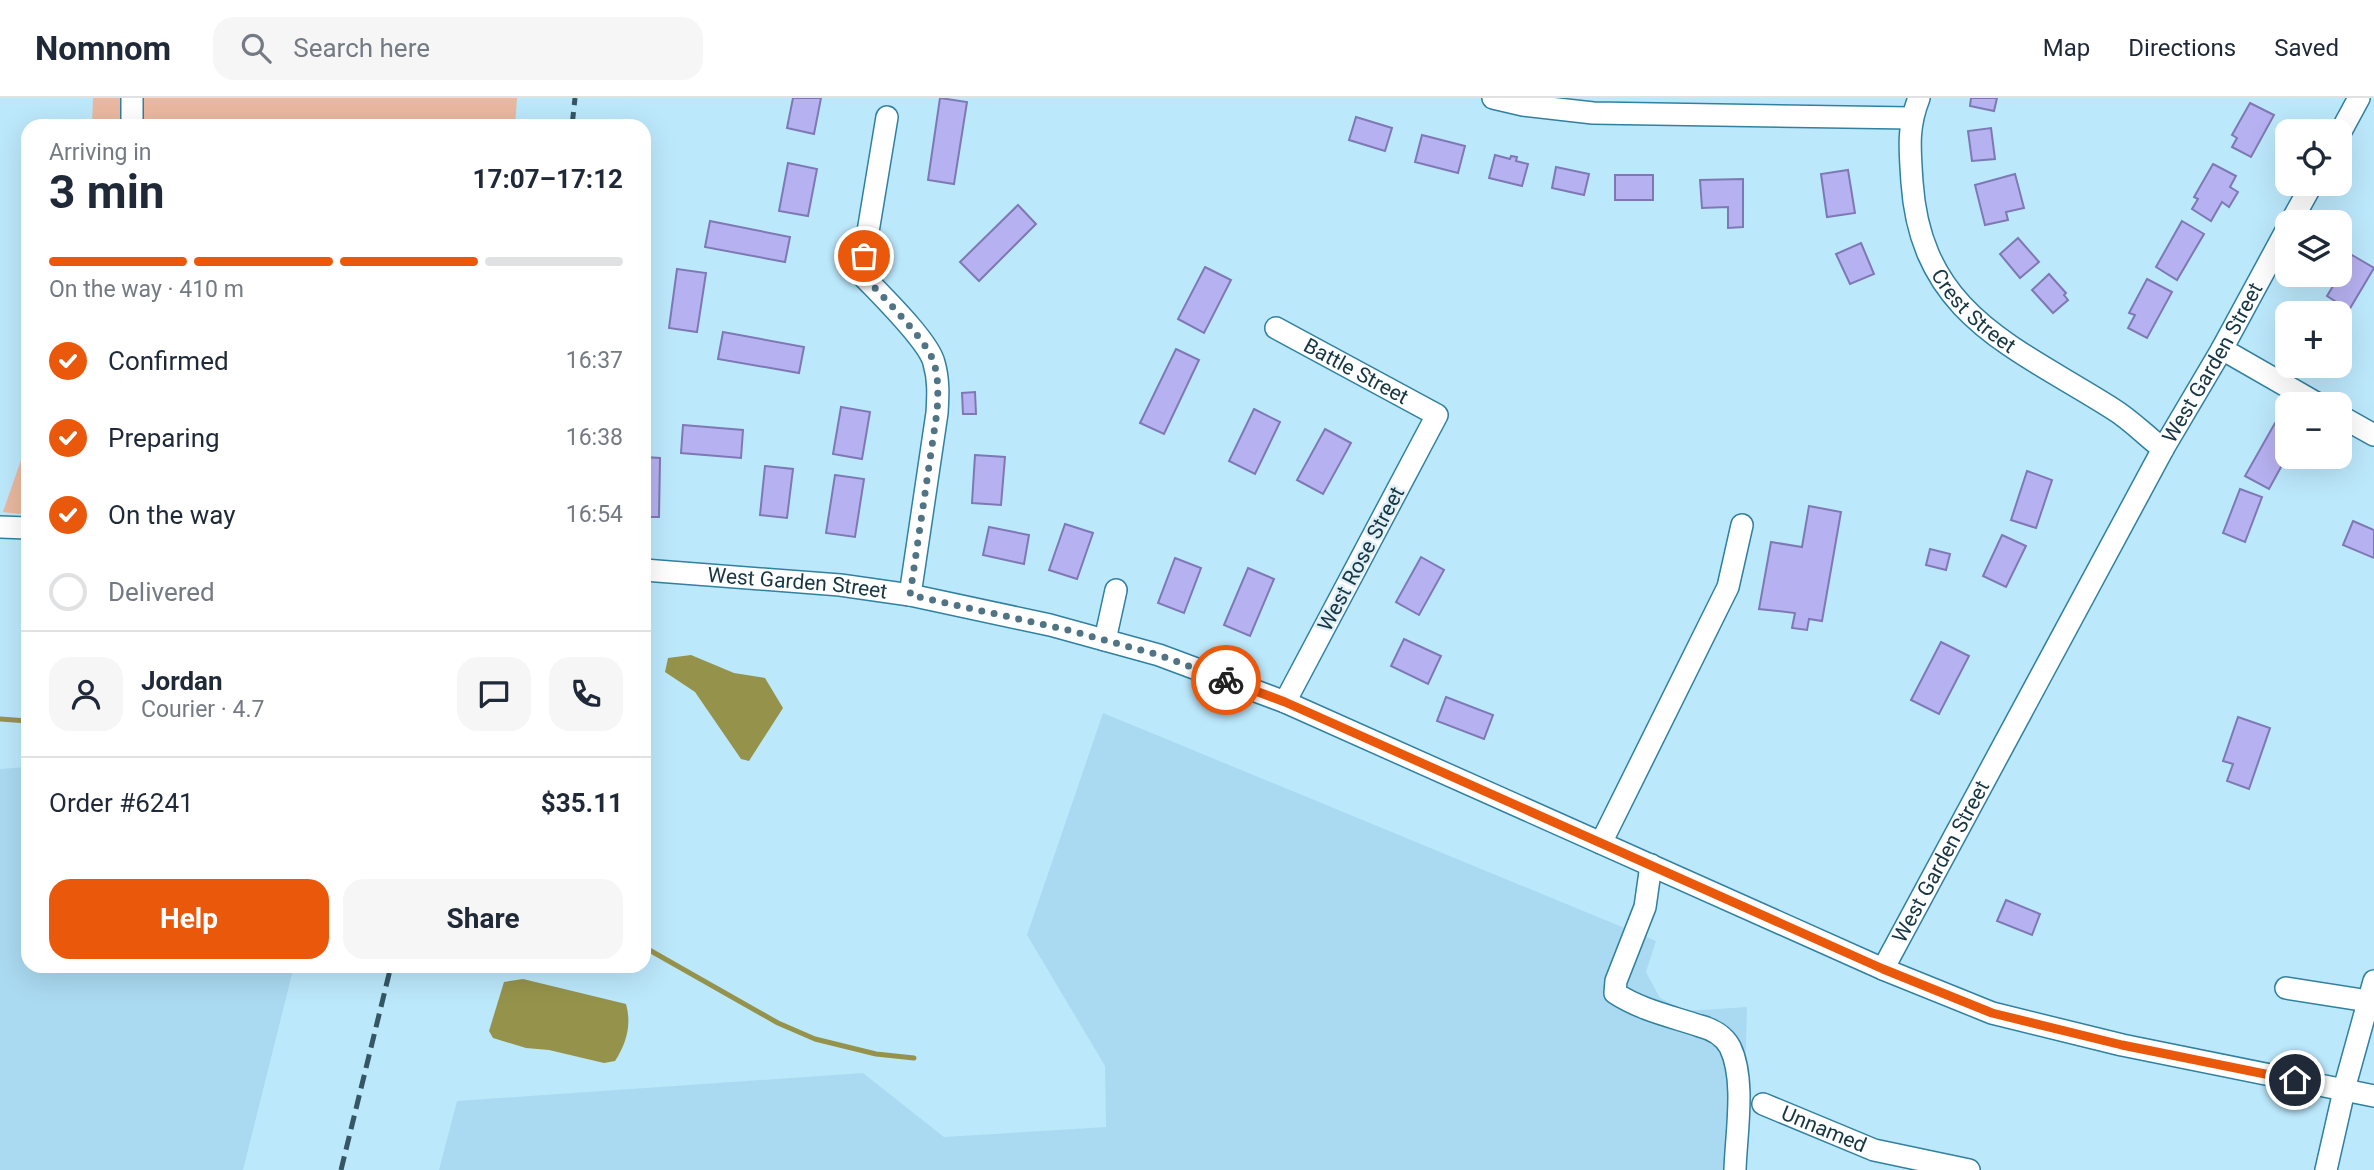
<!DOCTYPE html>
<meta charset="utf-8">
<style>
:root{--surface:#fff;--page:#f6f6f7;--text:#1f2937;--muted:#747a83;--line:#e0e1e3;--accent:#ea580c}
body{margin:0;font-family:Roboto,sans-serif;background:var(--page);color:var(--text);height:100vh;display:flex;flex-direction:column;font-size:26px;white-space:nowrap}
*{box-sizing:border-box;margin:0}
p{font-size:23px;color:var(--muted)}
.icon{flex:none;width:38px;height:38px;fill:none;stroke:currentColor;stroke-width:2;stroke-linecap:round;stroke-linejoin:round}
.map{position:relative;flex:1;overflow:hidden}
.details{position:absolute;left:21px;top:21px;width:630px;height:854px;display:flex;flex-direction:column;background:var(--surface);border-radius:21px;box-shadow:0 7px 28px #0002}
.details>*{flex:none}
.buttons{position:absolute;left:2275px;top:21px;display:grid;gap:14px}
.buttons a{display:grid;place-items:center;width:77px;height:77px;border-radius:14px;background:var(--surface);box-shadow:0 7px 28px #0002;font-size:35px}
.pin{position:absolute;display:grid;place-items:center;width:60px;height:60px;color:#fff;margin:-30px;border:4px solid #fff;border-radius:50%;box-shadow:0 2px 7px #0007}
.courier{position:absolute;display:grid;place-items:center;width:70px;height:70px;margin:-35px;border:5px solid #ea580c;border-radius:50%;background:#fff;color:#222;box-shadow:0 2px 9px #0007}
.head em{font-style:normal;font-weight:700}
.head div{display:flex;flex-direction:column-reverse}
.head{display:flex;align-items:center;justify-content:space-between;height:119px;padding:0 28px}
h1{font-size:46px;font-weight:700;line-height:52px}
.bar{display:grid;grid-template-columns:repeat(4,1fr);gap:10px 7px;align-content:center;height:84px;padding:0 28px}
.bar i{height:9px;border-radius:5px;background:var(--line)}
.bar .selected{background:var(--accent)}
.bar p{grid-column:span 4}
.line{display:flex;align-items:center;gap:18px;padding:0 28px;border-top:2px solid var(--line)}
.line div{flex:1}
.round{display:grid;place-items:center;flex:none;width:74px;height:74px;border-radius:21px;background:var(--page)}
ol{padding:0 28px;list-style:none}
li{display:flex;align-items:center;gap:21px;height:77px}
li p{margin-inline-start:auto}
li .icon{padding:7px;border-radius:50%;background:var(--accent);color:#fff;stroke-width:4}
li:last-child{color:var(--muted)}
li i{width:38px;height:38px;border:4px solid var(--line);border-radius:50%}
.action{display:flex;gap:14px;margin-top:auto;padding:14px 28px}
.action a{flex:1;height:80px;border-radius:21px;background:var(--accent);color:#fff;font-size:28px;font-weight:700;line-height:80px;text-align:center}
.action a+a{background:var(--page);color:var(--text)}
header{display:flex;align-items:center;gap:42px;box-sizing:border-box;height:98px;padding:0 35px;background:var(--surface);border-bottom:2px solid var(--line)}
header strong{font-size:33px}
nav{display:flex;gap:38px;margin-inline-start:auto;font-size:24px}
.search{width:490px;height:63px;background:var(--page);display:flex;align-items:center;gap:18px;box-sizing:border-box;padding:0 24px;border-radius:21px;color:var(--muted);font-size:26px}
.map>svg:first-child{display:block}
.built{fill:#aadaf1}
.green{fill:#eab8a0}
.water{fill:#95934b}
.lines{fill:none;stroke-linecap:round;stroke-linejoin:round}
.stream{stroke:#95934b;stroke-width:5}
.building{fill:#b6b1f0;stroke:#7e79b4;stroke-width:2}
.minor-casing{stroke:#31809f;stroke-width:24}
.minor{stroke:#fff;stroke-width:21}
.rail{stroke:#345665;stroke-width:5;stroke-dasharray:14 7;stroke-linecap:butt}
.done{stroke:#507484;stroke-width:7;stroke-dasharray:0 12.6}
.route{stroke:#ea580c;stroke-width:9}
.labels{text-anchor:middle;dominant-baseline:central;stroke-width:5;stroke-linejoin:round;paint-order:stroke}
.street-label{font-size:21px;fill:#163643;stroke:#e1f0f7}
</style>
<header>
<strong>Nomnom</strong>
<div class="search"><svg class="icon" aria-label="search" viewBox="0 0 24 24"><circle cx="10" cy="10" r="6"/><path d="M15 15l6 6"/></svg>Search here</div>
<nav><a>Map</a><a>Directions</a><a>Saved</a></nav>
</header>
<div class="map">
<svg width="2374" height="1072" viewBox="0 0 2374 1072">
<rect width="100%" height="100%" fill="#bce8fc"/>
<!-- built -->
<g class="built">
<polygon points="1103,615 1656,843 1646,874 1660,900 1686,913 1747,909 1743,1072 439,1072 457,1003 863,975 944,1039 1106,1029 1105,968 1027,837"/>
<polygon points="28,669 28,868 294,868 243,1072 0,1072 0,671"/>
</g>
<!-- green -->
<g class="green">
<polygon points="93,0 517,0 515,28 92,28"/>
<polygon points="28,342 28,417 3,414"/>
</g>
<!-- water -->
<g class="water">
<polygon points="691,557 734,575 765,580 783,610 749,663 741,661 695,594 665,574 668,560"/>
<path d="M523,881L626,906C632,927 626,946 615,963L604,965L549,952L526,950L493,940L489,933L504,884Z"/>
</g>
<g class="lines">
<!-- stream -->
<g class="stream">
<polyline points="0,621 28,623"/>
<polyline points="644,849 778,925 815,941 876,956 914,960"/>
</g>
</g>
<!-- building -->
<g class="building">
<polygon points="793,0 821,0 814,36 787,30"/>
<polygon points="940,0 967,4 954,86 928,82"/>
<polygon points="1971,0 1997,0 1994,13 1970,8"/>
<polygon points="2250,5 2274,17 2251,59 2232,49 2237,40 2232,37"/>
<polygon points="1356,19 1392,30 1385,53 1349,42"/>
<polygon points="1991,30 1995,61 1972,63 1968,33"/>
<polygon points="1422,37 1465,48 1458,75 1415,64"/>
<polygon points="1495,57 1510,61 1511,58 1517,59 1516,63 1528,66 1522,88 1489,80"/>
<polygon points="788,65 817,71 808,118 779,113"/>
<polygon points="2213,66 2236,78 2230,89 2238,94 2229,109 2222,104 2211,123 2192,111 2198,101 2194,99"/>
<polygon points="1556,69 1589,76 1584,97 1552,90"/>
<polygon points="1848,72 1855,115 1827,119 1821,76"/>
<polygon points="2015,76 2024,110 2006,114 2008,122 1985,127 1975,87"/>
<rect x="1615" y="77" width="38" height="25"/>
<polygon points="1743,81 1743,129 1728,130 1728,109 1702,110 1700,82"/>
<polygon points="1018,107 1036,126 979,183 960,164"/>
<polygon points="710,123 790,139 785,164 705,149"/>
<polygon points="2182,123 2204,136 2177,182 2156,169"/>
<polygon points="2018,140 2039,164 2020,180 2000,156"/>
<polygon points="1861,145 1874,176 1850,186 1836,156"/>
<polygon points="2352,157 2374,170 2349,212 2327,198"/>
<polygon points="1205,169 1231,182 1204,235 1178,221"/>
<polygon points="677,171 706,175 697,234 669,230"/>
<polygon points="2049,176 2066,195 2064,197 2068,202 2053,215 2032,192"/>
<polygon points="2147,181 2172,194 2147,240 2128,230 2135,217 2129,215"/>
<polygon points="2322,208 2335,215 2318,215"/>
<polygon points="723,234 804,249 799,275 718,261"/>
<polygon points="1176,251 1199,262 1164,336 1140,325"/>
<polygon points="975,294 976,316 963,316 962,295"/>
<polygon points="841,309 870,314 862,361 833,356"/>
<polygon points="1254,311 1280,324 1255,376 1229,363"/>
<polygon points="2275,325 2287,332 2287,358 2269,391 2245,378"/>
<polygon points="683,327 743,332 741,360 681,355"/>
<polygon points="1325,331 1351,345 1323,396 1297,382"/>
<polygon points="975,357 1005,359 1001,407 972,405"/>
<polygon points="644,359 660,360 659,419 644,419"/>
<polygon points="765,368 793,371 787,420 760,417"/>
<polygon points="2027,373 2052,382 2036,430 2011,422"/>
<polygon points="835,377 864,381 855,439 826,435"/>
<polygon points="2240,391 2262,399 2245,444 2223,435"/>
<polygon points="1809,408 1841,414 1822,523 1809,521 1807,532 1792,530 1795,515 1759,511 1771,444 1802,449"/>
<polygon points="2353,423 2374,432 2374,460 2343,447"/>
<polygon points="1065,426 1093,435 1077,481 1049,472"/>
<polygon points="989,429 1029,437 1024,466 983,457"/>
<polygon points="2002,437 2026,448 2006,489 1983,478"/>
<polygon points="1930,451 1950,456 1946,472 1926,467"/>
<polygon points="1421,459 1444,472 1419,517 1396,504"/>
<polygon points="1175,460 1201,470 1184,515 1158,505"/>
<polygon points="1248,470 1274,481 1250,538 1224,527"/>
<polygon points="1404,541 1441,558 1428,586 1391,568"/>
<polygon points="1941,544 1969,558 1939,616 1911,602"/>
<polygon points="1446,599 1493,617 1484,641 1437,623"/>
<polygon points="2238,619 2270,630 2249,691 2227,683 2233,666 2223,663"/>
<polygon points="2006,802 2040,816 2032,837 1997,823"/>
</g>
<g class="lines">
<!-- minor casing -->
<g class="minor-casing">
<g id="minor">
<polyline points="132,0 132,28"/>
<polyline points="1493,0 1523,7 1593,15 1911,20"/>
<path id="s1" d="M1919,0C1907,30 1910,52 1912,84C1921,217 2014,248 2113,311C2131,322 2146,338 2163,351"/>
<path d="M887,19L861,176C879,195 929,243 934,265C939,282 938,298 937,315L910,497"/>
<polyline points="2340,35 2359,0"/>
<polyline points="2291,124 2312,86"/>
<path id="s2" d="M1276,230L1437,317L1285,604"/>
<polyline points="2222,251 2318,306"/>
<polyline points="2340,318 2374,337"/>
<polyline points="0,429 28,430"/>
<path id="s3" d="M644,472L840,487L910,497L1050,527L1159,557L1285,604L1883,871L1992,915L2122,947L2374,998"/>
<polyline points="1105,542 1116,492"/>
<polyline points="1601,745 1728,489 1742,427"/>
<path d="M1651,767L1645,809L1616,883L1615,895C1641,912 1670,918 1700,928C1712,931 1724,938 1730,949C1746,982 1736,1036 1735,1072"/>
<path id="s4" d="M1883,871L2163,351L2222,251L2287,131"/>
<polyline points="2286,890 2374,904"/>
<path id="s5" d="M1763,1006L1874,1052L1969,1072"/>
<polyline points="2326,1072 2346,984 2374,883"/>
</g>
</g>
<!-- minor -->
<use href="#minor" class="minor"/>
<!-- rail -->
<g class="rail">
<polyline points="572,28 575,0"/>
<polyline points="341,1072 391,868"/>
</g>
</g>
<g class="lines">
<!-- done -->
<path class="done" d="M864,158L862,176C879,195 928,243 934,265C939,282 938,298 937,314L910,497L1068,532L1159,557L1226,582"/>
<!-- route -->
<polyline class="route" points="1226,582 1285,604 1883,871 1992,915 2122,947 2295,982"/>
</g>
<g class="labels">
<!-- street labels -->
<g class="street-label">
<text stroke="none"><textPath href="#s1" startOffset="233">Crest Street</textPath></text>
<text stroke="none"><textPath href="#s4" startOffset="690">West Garden Street</textPath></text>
<text stroke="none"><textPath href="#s2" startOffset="91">Battle Street</textPath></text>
<text transform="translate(1361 461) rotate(-62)">West Rose Street</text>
<text stroke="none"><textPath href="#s3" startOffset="154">West Garden Street</textPath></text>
<text stroke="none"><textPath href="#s4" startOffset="122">West Garden Street</textPath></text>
<text stroke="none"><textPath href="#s5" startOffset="66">Unnamed</textPath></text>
</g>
</g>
</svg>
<div class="buttons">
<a><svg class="icon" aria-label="locate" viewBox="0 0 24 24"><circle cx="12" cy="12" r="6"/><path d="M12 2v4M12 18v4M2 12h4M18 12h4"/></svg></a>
<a><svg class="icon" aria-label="layers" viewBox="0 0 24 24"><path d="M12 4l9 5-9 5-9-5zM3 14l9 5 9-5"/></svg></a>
<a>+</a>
<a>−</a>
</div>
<div class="pin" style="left:864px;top:158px;background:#ea580c"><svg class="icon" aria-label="bag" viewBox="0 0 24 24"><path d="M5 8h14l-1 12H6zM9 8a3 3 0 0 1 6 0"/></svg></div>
<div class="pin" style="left:2295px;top:982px;background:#1f2937"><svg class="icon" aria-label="home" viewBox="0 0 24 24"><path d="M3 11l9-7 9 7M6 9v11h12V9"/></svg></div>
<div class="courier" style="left:1226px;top:582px"><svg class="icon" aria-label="bike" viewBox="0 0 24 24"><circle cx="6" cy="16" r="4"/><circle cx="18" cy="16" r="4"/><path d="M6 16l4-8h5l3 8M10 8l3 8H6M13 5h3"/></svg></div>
<section class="details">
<div class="head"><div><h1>3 min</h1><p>Arriving in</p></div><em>17:07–17:12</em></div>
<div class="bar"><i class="selected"></i><i class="selected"></i><i class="selected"></i><i></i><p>On the way · 410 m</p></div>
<ol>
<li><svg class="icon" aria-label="check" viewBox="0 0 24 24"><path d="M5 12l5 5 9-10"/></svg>Confirmed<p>16:37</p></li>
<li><svg class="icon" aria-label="check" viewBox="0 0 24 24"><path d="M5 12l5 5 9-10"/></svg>Preparing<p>16:38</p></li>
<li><svg class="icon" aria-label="check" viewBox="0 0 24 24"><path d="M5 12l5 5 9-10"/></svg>On the way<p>16:54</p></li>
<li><i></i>Delivered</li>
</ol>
<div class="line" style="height:126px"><a class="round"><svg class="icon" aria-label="person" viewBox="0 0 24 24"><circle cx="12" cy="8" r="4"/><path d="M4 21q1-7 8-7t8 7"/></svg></a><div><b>Jordan</b><p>Courier · 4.7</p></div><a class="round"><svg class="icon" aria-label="chat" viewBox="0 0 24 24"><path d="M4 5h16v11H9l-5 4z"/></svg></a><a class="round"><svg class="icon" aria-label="phone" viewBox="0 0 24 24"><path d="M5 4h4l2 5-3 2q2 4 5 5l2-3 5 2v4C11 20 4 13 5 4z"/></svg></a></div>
<div class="line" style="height:91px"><div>Order #6241</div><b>$35.11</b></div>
<div class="action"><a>Help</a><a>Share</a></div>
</section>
</div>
